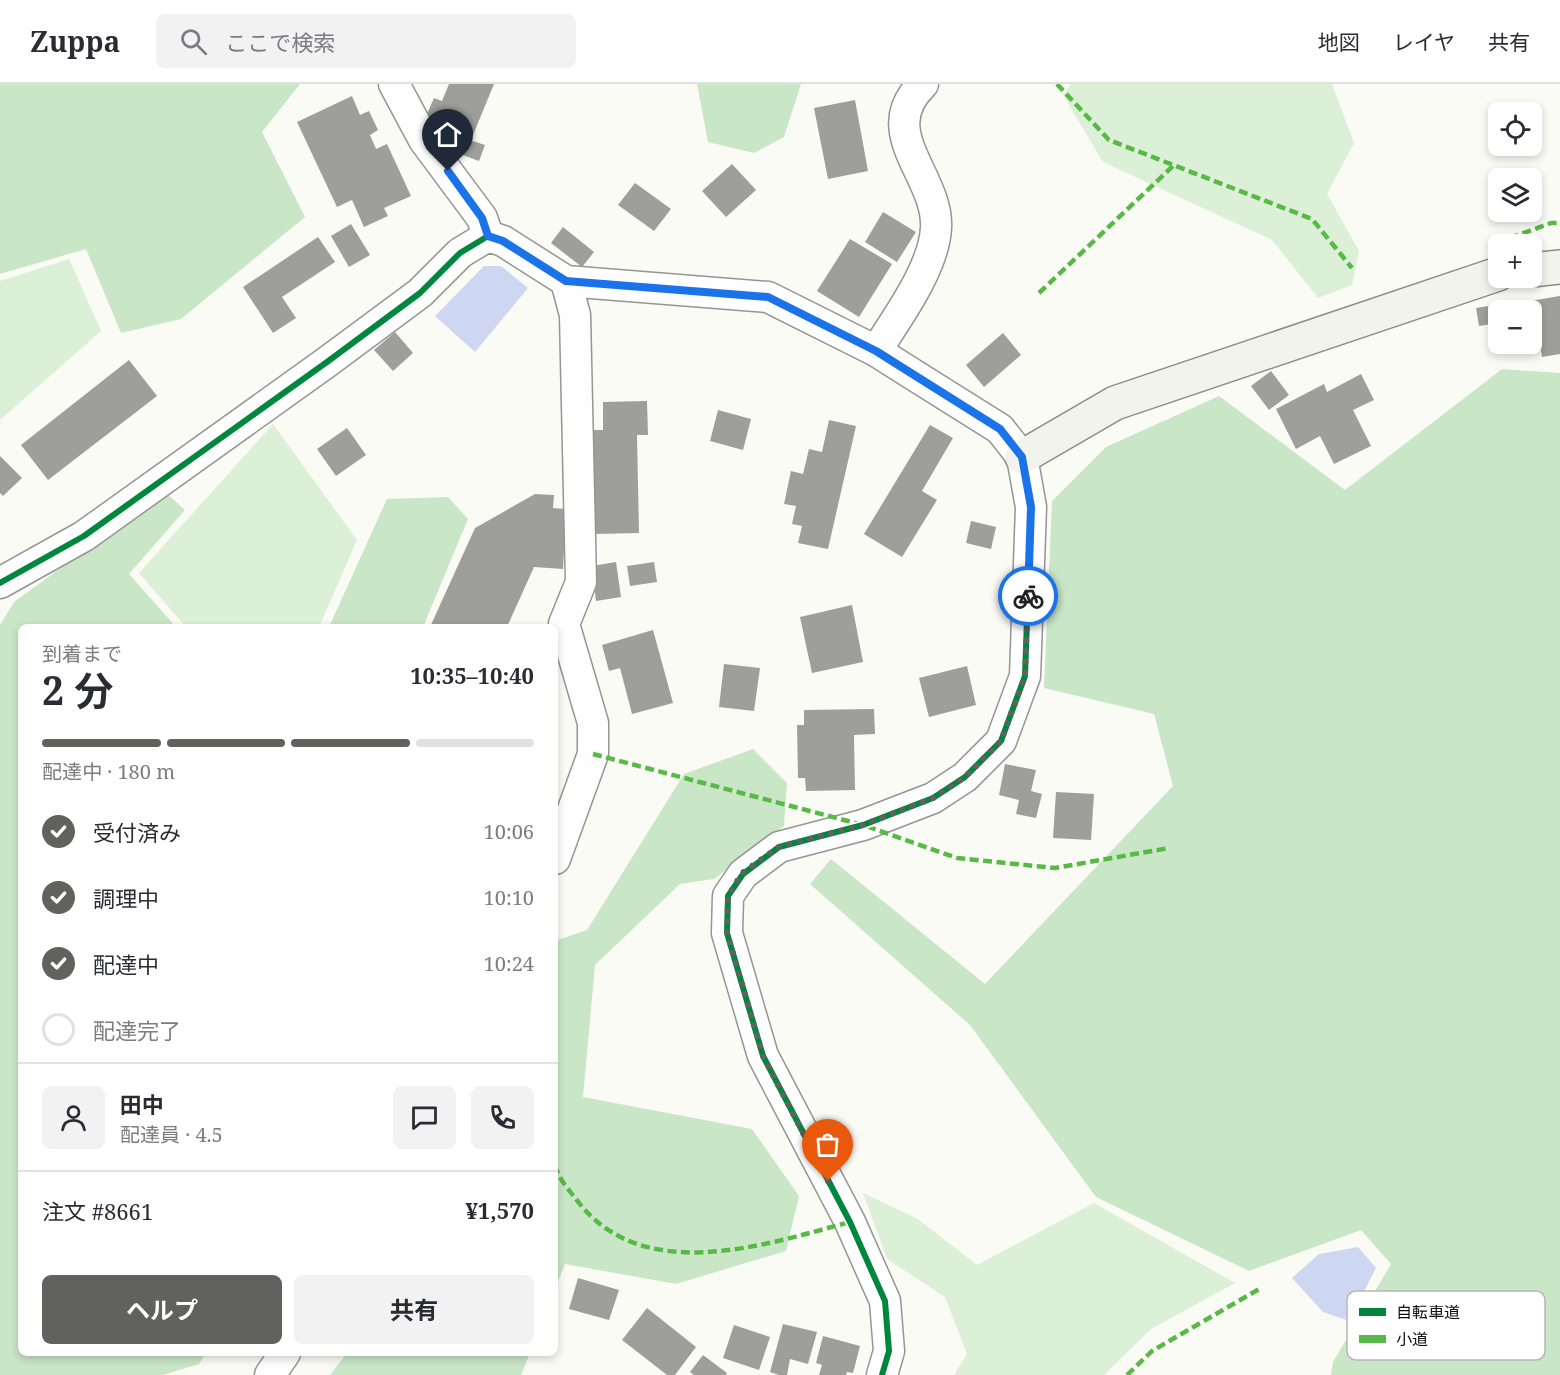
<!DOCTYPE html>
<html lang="ja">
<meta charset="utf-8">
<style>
:root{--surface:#fff;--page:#f2f2f3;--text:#2b2b33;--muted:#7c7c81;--line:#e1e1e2;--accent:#616260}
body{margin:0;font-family:"Noto Serif","Noto Sans JP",serif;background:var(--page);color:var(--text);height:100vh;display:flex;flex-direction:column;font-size:22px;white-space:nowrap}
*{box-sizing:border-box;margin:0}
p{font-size:20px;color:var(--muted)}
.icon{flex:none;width:33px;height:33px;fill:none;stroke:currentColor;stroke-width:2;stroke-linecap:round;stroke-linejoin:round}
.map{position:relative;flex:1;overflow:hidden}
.side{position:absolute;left:18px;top:540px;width:540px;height:732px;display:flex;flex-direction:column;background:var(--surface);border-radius:9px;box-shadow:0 3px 9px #0003}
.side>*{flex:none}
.controls{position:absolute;left:1488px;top:18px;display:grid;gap:12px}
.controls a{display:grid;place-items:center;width:54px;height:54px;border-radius:9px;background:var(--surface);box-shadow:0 3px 9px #0003;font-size:30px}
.pin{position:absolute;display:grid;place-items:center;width:51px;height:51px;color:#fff;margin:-62px -26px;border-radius:50% 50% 50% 0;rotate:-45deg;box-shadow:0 0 6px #0007}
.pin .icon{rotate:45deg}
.courier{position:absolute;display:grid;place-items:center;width:60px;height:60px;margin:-30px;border:4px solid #1a73e8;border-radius:50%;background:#fff;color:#222;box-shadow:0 2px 8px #0007}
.summary em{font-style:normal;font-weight:700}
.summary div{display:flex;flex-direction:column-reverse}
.summary{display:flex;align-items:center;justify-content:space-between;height:102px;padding:0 24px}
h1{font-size:39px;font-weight:700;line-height:45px}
.bar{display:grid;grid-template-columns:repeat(4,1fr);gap:9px 6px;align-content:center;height:72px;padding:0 24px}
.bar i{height:8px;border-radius:4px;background:var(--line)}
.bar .selected{background:var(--accent)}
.bar p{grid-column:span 4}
.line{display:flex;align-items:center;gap:15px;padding:0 24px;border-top:2px solid var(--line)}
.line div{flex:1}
.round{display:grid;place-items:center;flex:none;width:63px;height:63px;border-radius:9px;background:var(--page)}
ol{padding:0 24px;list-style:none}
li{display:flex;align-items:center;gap:18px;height:66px}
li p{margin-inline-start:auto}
li .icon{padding:6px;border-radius:50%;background:var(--accent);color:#fff;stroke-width:4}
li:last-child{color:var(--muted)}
li i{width:33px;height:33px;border:3px solid var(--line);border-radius:50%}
.button{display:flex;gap:12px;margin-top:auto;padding:12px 24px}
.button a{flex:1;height:69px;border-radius:9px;background:var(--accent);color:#fff;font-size:24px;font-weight:700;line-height:69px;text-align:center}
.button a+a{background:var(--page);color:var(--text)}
header{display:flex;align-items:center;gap:36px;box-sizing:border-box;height:84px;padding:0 30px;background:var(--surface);border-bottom:2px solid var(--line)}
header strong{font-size:28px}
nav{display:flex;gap:33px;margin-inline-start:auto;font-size:21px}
.search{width:420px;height:54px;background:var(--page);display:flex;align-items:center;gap:15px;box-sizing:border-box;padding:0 21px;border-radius:9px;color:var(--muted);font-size:22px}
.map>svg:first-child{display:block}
.green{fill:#dcefd7}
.forest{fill:#c9e6c6}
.water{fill:#ced7f2}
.building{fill:#9e9e9a}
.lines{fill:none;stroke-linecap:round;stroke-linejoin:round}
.street-casing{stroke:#959593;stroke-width:33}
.secondary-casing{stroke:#8b8c89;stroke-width:36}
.street{stroke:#fefefe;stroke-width:30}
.secondary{stroke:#f2f4ec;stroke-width:33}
.quiet{stroke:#58b947;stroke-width:4.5;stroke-dasharray:9 4.5;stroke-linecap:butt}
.cycleway-casing{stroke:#fff;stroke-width:10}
.cycleway{stroke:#00873e;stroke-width:6}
.done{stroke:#616260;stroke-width:6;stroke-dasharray:0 10.8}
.route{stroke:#1a73e8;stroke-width:8}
.key{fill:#fff;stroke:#b7b7b7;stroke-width:1.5}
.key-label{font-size:16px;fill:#0f0f0f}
</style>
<header>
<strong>Zuppa</strong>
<div class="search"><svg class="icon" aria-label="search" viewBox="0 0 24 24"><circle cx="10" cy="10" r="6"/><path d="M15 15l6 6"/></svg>ここで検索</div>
<nav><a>地図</a><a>レイヤ</a><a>共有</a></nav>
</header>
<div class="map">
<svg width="1560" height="1291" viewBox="0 0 1560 1291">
<rect width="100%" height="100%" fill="#fafbf5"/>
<!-- green -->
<g class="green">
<polygon points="1071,0 1332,0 1354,59 1327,110 1359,167 1352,201 1318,214 1272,156 1103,78 1063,11"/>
<polygon points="69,175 101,247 0,336 0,197"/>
<polygon points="273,340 357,456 319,543 186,543 139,489"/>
<polygon points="863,1109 918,1135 977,1181 1094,1119 1235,1199 1151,1245 1104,1291 954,1291 967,1270 945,1213 887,1175"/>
</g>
<!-- forest -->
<g class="forest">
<polygon points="0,0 300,0 262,48 305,133 181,235 121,249 86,165 0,190"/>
<polygon points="697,0 801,0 784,53 754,69 708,58"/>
<polygon points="1502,285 1560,289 1560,1291 1331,1291 1333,1278 1391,1180 1361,1146 1249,1187 1096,1113 970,941 810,800 831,775 985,900 1173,702 1154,630 1044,604 1052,417 1106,363 1219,312 1345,406"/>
<polygon points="165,408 185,426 129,490 176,543 21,543 21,1269 206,1269 199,1280 163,1291 0,1291 0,541 14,518"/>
<polygon points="448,413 468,435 423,543 329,543 387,415"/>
<polygon points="753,665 787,699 784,742 714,795 680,800 595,881 583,1013 752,1045 799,1112 786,1167 676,1200 565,1180 555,1205 555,857 587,846 684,690"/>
<polygon points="347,1269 530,1269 521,1291 330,1291"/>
</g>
<!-- water -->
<g class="water">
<polygon points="484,182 501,182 528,204 475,268 435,232"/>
<polygon points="1358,1163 1376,1184 1349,1237 1323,1228 1292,1194 1319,1170"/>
</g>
<!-- building -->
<g class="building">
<polygon points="449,0 494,0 473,51 426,32 434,14 442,17"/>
<polygon points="352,12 360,31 369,27 378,46 370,51 376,65 387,60 411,112 384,124 388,132 364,143 352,116 337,123 297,38"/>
<polygon points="855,16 868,87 828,95 814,24"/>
<polygon points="455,51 485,61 479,77 449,66"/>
<polygon points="732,80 756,106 726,133 702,107"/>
<polygon points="635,99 671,125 654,147 618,121"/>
<polygon points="883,128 916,148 897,178 865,158"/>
<polygon points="351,140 370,171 349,183 331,152"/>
<polygon points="563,143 594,168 582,183 551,159"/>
<polygon points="318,153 335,178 282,213 296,234 273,249 243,203"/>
<polygon points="850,155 892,180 859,233 817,207"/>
<polygon points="1560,212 1560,270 1542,273 1538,249 1532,251 1532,226 1519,226 1518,219"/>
<polygon points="1506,219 1507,226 1498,226 1498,239 1479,242 1476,224"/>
<polygon points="395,248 413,269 393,287 374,266"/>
<polygon points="1003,249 1021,271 984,303 966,281"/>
<polygon points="129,276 157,312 48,396 21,361"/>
<polygon points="1271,287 1289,311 1269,326 1251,302"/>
<polygon points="1361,290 1374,316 1353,326 1371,362 1334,380 1320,352 1296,365 1276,325 1324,300 1327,308"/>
<polygon points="647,317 648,351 637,351 639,449 594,450 592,346 603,346 603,318"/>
<polygon points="718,326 751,335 743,366 710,357"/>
<polygon points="829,336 856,342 828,465 798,459 802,442 792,440 796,422 784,420 791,387 803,390 809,365 822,368"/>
<polygon points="930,341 953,354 922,407 937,416 902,473 864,450"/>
<polygon points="347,344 366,371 336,392 317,365"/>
<polygon points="0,372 22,394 3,412 0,409"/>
<polygon points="535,410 554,411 553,424 566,425 563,485 534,483 507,543 430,543 475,444"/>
<polygon points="971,437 996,443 991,465 966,459"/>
<polygon points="616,478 621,513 596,517 592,482"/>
<polygon points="654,478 657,498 630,502 627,482"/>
<polygon points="852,521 863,578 812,589 800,533"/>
<polygon points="653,546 673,619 632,630 620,584 609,587 602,561"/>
<polygon points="724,580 760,584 754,627 719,623"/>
<polygon points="967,582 976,621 929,633 919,594"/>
<polygon points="874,625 875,650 854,651 855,706 806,707 805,694 798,694 797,641 804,641 804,626"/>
<polygon points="1005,680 1036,686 1031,707 1042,710 1036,734 1016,730 1019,716 999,711"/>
<polygon points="1056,708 1094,710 1091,756 1053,754"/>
<polygon points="578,1194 619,1206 609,1236 569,1225"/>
<polygon points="647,1224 696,1263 675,1291 667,1291 622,1256"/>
<polygon points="783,1240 817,1248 808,1280 790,1275 787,1291 779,1291 770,1288"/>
<polygon points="734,1241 770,1253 759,1286 723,1274"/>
<polygon points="823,1252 860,1262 853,1289 847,1288 846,1291 819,1291 822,1281 816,1279"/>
<polygon points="703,1271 727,1289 726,1291 694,1291 690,1288"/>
</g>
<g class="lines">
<!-- street casing -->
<g class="street-casing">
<g id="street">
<polyline points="394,0 424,56 482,134 488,152"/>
<path d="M876,267C897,234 934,184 936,144C939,92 873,48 923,0"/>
<polyline points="0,499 84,452 327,278 420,209 460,169 488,152 503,157 566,197 768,213 876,267 914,291 1000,345 1022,373 1031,423 1025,592 1001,657 965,693 933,714 863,741 779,763 743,790 728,812 727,849 763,972 850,1138 885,1217 889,1267 882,1291"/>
<polyline points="555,775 593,670 593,639 564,540 581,498 575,231 566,197"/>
<polyline points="270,1291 285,1269"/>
</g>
</g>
<!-- secondary casing -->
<g class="secondary-casing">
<g id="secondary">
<polyline points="1532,186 1560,183"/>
<polyline points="1022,373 1115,319 1498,190"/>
</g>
</g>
<!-- street -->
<use href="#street" class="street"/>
<!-- secondary -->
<use href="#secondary" class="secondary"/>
<!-- quiet -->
<g class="quiet">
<polyline points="1057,0 1109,56 1312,135 1352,184"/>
<polyline points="1499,160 1499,158 1551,139 1560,139"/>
<polyline points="1039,209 1174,81"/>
<polyline points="593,670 863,741 957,774 1055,784 1169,764"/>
<path d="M555,1081C558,1094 568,1105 576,1115C641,1203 764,1161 850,1138"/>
<polyline points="1127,1291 1152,1267 1261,1204"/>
</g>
<!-- cycleway casing -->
<g class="cycleway-casing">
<polyline id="cycleway" points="0,499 84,452 327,278 420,209 460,169 488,152 503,157 566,197 768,213 876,267 914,291 1000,345 1022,373 1031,423 1025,592 1001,657 965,693 933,714 863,741 779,763 743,790 728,812 727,849 763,972 850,1138 885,1217 889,1267 882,1291"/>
</g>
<!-- cycleway -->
<use href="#cycleway" class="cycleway"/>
</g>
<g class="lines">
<!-- done -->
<polyline class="done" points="828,1097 763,972 727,849 728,812 742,789 779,763 863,741 933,714 965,693 1001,657 1025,592 1028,512"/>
<!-- route -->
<polyline class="route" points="448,87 482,134 488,152 503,157 566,197 768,213 876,267 1000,345 1022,373 1031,423 1028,512"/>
</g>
<!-- legend -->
<rect x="1347" y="1207" width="198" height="69" rx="9" class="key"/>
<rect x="1359" y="1224" width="27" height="8" fill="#00873e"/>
<rect x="1359" y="1251" width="27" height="8" fill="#58b947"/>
<g class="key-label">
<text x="1396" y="1234">自転車道</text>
<text x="1396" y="1261">小道</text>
</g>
</svg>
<div class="controls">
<a><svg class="icon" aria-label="locate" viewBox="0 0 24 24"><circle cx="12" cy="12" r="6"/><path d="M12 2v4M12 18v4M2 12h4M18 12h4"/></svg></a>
<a><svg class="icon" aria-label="layers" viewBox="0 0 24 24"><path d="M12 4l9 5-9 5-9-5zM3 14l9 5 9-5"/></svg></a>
<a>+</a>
<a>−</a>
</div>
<div class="pin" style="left:828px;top:1097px;background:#ea580c"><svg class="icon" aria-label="bag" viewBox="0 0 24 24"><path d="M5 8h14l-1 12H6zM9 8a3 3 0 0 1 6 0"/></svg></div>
<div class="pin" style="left:448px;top:87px;background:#1f2937"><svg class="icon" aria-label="home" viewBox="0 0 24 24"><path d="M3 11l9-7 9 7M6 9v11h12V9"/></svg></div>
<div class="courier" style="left:1028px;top:512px"><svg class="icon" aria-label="bike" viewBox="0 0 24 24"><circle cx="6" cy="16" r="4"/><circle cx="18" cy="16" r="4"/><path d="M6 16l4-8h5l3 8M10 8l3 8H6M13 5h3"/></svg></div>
<section class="side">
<div class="summary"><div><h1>2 分</h1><p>到着まで</p></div><em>10:35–10:40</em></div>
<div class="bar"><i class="selected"></i><i class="selected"></i><i class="selected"></i><i></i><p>配達中 · 180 m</p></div>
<ol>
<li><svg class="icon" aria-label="check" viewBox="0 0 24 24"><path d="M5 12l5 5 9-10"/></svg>受付済み<p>10:06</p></li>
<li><svg class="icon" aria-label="check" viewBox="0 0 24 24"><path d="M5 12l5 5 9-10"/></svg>調理中<p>10:10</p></li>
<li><svg class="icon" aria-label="check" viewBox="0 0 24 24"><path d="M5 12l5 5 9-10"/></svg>配達中<p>10:24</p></li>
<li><i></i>配達完了</li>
</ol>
<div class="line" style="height:108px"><a class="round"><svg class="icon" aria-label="person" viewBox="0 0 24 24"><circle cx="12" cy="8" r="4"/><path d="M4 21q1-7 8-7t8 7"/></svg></a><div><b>田中</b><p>配達員 · 4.5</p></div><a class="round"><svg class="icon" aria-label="chat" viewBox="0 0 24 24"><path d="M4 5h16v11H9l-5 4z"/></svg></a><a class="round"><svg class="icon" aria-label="phone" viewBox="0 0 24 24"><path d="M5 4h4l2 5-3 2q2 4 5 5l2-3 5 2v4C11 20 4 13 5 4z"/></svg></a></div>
<div class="line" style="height:78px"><div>注文 #8661</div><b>¥1,570</b></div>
<div class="button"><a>ヘルプ</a><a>共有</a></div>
</section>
</div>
